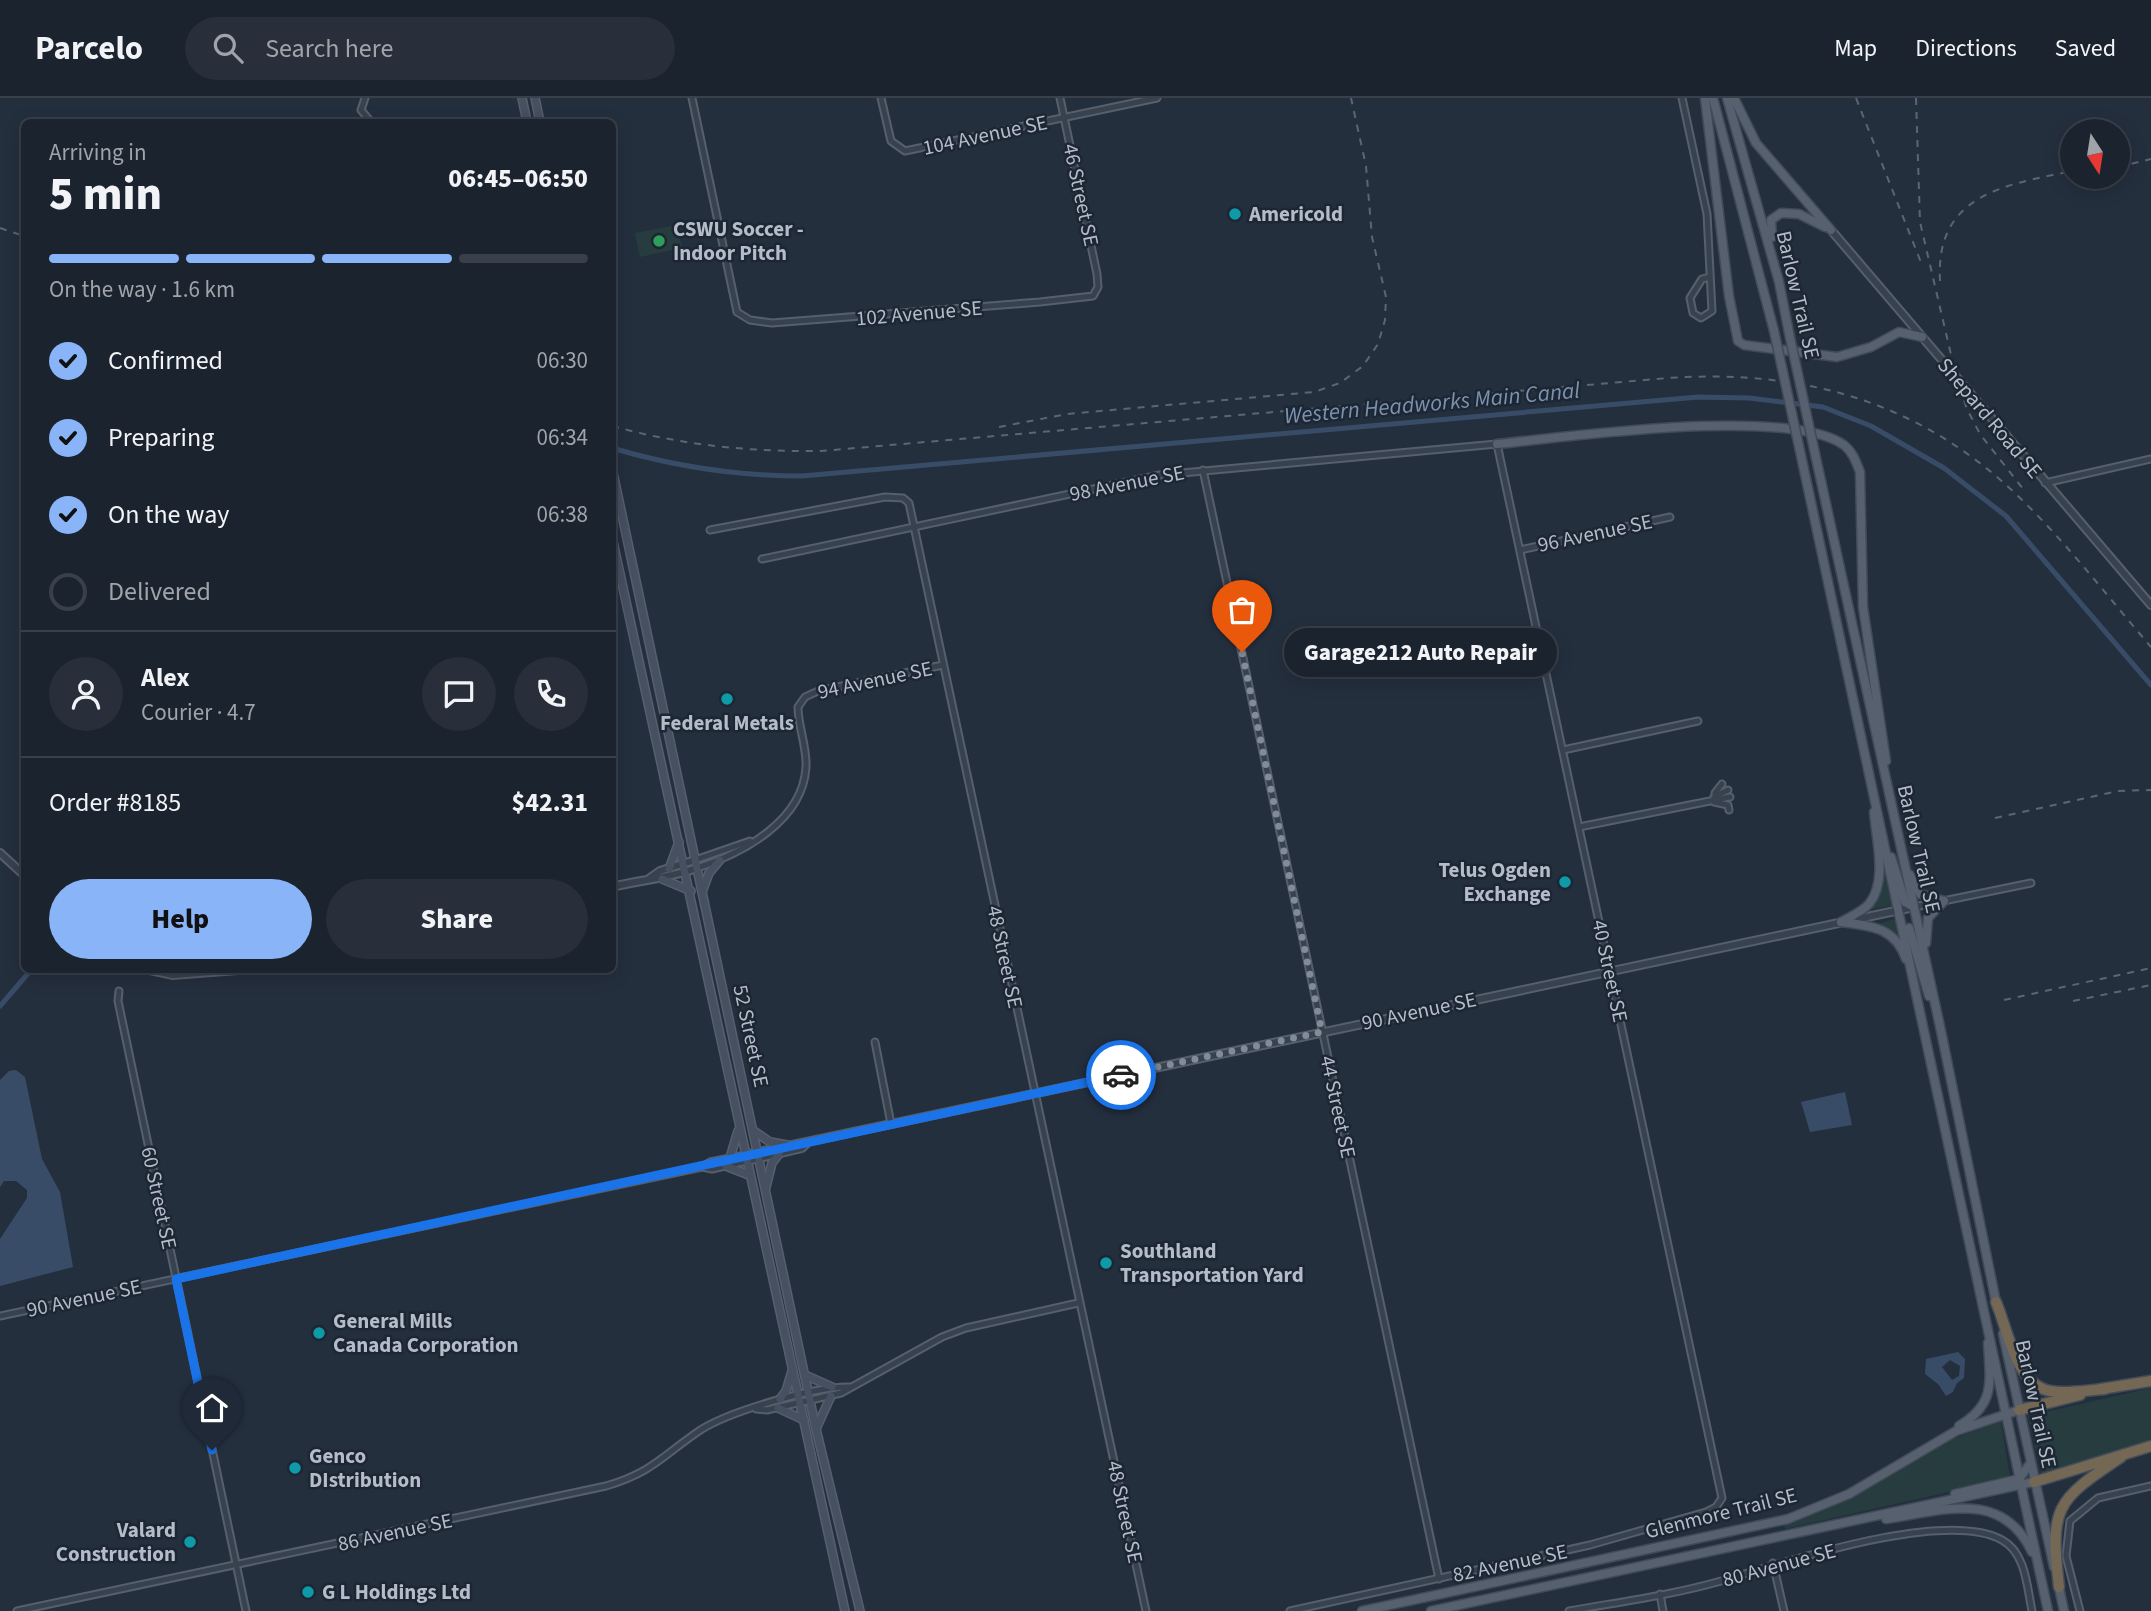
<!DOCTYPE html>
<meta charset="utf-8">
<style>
:root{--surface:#1b232e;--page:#282f3a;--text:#f1f3f6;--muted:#a0a4aa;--line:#39404a;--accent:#8ab4f8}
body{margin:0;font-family:"Source Sans 3",sans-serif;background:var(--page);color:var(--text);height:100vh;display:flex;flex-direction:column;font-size:26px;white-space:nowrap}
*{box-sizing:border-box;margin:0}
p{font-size:23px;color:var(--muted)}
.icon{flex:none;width:38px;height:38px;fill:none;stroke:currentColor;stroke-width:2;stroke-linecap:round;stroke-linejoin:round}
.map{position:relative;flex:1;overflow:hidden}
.panel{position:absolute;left:21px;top:21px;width:595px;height:854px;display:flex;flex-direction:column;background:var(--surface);border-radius:10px;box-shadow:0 4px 18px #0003,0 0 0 2px var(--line)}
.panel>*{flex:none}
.needle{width:46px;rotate:168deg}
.fabs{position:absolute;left:2060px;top:21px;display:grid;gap:14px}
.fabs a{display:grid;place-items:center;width:70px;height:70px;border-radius:50%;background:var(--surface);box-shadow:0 4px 18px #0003,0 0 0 2px var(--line);font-size:35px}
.pin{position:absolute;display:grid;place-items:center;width:60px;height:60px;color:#fff;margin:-72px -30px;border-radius:50% 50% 50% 0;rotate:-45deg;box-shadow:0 0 7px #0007}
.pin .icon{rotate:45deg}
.courier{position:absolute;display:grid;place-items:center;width:70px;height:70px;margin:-35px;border:5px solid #1a73e8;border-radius:50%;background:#fff;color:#222;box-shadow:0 2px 9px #0007}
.bubble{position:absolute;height:49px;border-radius:24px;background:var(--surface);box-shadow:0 4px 18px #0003,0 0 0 2px var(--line);font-size:23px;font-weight:800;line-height:49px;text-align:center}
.overview em{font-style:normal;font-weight:800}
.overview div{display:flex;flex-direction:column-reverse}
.overview{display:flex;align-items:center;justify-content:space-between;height:119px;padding:0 28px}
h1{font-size:46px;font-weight:800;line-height:52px}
.bar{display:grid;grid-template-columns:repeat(4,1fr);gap:10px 7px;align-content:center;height:84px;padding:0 28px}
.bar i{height:9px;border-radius:5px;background:var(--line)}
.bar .on{background:var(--accent)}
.bar p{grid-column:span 4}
.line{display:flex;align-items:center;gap:18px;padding:0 28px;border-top:2px solid var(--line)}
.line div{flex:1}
.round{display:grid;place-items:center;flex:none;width:74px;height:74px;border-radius:37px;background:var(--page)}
ol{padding:0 28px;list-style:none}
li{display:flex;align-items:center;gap:21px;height:77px}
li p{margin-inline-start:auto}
li .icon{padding:7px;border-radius:50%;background:var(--accent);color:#111;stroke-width:4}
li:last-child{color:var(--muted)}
li i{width:38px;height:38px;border:4px solid var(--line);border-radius:50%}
.primary-button{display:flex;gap:14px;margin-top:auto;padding:14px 28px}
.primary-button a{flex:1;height:80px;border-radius:42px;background:var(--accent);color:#111;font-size:28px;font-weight:800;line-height:80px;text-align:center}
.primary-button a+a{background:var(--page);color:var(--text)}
header{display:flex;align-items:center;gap:42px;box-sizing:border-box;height:98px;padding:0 35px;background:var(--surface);border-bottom:2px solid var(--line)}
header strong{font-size:33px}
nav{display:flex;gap:38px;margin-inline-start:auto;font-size:24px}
.search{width:490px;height:63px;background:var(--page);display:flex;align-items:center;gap:18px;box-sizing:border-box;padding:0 24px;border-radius:38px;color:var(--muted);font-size:26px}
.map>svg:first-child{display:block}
.green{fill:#263c3f}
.water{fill:#394c67;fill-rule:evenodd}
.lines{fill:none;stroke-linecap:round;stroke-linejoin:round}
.canal{stroke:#394c67;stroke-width:5}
.minor-casing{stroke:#565f6c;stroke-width:9}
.tertiary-casing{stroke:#565f6c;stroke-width:10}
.secondary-casing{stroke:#565f6c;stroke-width:10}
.primary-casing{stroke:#414a57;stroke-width:11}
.motorway-casing{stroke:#434c59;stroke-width:13}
.minor{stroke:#38414e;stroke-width:5}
.tertiary{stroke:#38414e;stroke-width:6}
.secondary{stroke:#465061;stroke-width:7}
.primary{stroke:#56606e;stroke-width:8}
.motorway{stroke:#746855;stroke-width:10}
.rail{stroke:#5a6575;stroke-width:2;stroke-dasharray:7 7;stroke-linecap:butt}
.primary-bridge-casing{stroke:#414a57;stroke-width:11;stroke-linecap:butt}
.primary-bridge{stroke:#56606e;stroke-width:8}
.done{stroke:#828b98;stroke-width:7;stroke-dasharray:0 12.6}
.route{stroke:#1a73e8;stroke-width:9}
.culture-dot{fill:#0f9aa8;stroke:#1d2633;stroke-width:2.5}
.leisure-dot{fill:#2e9e5b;stroke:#1d2633;stroke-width:2.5}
.labels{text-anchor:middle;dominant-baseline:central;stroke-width:5;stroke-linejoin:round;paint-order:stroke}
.street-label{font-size:21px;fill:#b4bcc9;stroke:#1d2633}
.poi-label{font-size:21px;font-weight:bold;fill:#b4bcc9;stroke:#1d2633;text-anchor:start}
.water-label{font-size:23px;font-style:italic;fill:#7c92b1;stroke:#1d2633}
</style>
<header>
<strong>Parcelo</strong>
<div class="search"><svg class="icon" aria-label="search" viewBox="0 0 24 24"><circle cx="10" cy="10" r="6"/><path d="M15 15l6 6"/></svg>Search here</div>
<nav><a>Map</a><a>Directions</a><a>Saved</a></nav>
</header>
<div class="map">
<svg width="2151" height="1513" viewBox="0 0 2151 1513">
<rect width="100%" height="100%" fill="#242f3e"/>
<!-- green -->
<g class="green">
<polygon points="677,127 682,150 640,159 635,135"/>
<polygon points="1882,763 1893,807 1869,812 1868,810"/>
<polygon points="1897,820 1903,844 1901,844 1876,827"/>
<polygon points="2151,1290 2151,1343 2100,1362 2041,1376 2028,1318"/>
<polygon points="2001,1324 2010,1380 1785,1431 1784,1427 1852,1400 1947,1343"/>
</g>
<!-- water -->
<g class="water">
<polygon points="16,972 25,979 42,1061 60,1094 73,1169 0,1188 0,1141 27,1100 27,1092 16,1083 4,1083 0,1089 0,982 9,973"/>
<polygon points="1845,994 1852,1027 1810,1034 1801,1004"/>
<path d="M1958,1254L1965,1261L1964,1280L1957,1285L1953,1294L1946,1298L1938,1286L1925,1276L1926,1261ZM1950,1262L1960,1268L1959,1278L1952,1282L1942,1269Z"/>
</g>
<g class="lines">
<!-- canal -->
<g class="canal">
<path d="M612,350C676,369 736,378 802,378L1698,299L1749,300L1823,309L1871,328L1944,370L2006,418L2151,587"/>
<polyline points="0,908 31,872"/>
</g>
<!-- minor casing -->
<g class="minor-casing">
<g id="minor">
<polyline points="365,0 361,12 371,24"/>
<polyline points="692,0 737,214 750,222 772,225 1040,204 1093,198 1098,189 1097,176 1060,0"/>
<polyline points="881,0 891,43 905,53 1157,0"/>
<polyline points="1682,0 1707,116 1712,213 1701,220 1693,215 1690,200 1702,181 1710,179"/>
<polyline points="1203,372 1439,1481"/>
<polyline points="2045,385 2151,361"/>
<polyline points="710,432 885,399 903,400 909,405 1146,1513"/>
<polyline points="1520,452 1670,419"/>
<polyline points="762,461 1160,377 1497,346 1722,1400 1716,1409 1706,1414 1590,1447 1290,1513"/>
<polyline points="1563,652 1698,623"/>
<polyline points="1715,695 1722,686"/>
<polyline points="1714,699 1728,692"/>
<polyline points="1714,704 1728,707 1729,712"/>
<polyline points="1579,729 1730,699"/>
<polyline points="695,762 750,743"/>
<path d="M697,770C743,755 803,723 806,669C807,648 798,629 798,609L805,599L818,593L943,567"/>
<polyline points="1914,809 2031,785"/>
<polyline points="119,893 118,903 246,1513"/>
<polyline points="875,944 891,1026"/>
<polyline points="702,1069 710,1064 745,1057"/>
<polyline points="0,1218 702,1069 712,1071 747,1063"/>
<polyline points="756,1311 767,1312 841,1295 942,1239 966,1230 1078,1205"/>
<polyline points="1773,1465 1784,1513"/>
<polyline points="1660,1496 1663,1513"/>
<path d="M17,1513L606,1388C654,1374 664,1356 702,1331C732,1313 815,1288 850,1289"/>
<path d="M1569,1513C1619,1504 1672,1497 1721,1483C1783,1465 1945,1410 2002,1442C2026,1455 2027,1489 2032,1513"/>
<polyline points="2080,1513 2066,1458 2070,1423 2098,1400 2151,1388"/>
</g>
</g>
<!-- tertiary casing -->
<g class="tertiary-casing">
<g id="tertiary">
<polyline points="1831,132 2151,507"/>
<polyline points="0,755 24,777"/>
<polyline points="650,780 660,773 695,762"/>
<path d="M612,789C641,782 669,780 697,770"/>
<polyline points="150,872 173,877 238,872"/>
<polyline points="745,1057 1914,809"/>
<polyline points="747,1063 802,1050 808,1044"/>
</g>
</g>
<!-- secondary casing -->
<g class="secondary-casing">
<g id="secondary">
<polyline points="522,0 527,24"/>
<polyline points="535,0 540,24"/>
<polyline points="612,370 816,1331 860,1513"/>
<polyline points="612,439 845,1513"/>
<polyline points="669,771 679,744"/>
<polyline points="662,781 691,793"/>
<polyline points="702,794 709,775 720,762"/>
<polyline points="754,1033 770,1044 787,1047"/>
<polyline points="730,1060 738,1033"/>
<polyline points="726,1068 749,1077"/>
<polyline points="766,1089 772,1065 779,1056"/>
<polyline points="805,1277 832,1289"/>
<polyline points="780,1301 786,1293 792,1273"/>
<polyline points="778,1310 804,1322"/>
<polyline points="816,1331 831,1298"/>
</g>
</g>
<!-- primary casing -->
<g class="primary-casing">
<g id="primary">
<polyline points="1705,0 1729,198 1738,243 1744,247 1837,259 1871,249 1899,234 1922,239"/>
<polyline points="1713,0 1774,233"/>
<polyline points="1727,0 1779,184 1789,235"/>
<polyline points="1734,0 1756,45 1831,132"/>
<polyline points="1772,139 1771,122 1781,115 1799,116 1825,129"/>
<path d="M1497,346C1569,339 1788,308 1844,347C1853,354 1856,364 1860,374L1863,509L1886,663"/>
<polyline points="1800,353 2048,1513"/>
<polyline points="1816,360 1941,933 1997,1209"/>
<polyline points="1891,759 1905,804 1914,809"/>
<polyline points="1910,777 1920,796 1944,803"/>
<path d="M1841,824C1850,819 1863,813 1869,806C1888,783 1876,741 1874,714"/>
<path d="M1841,824C1871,828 1895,829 1906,861"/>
<polyline points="1909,830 1929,898"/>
<polyline points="1926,845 1928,820 1944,803"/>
<polyline points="2003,1236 2054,1469"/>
<path d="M1959,1328C1996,1306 1990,1284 1988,1245"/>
<polyline points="1955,1396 2019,1381 2029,1367"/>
<path d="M1886,1421C1941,1413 2002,1390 2032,1454"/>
<polyline points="2058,1485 2064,1513"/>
<polyline points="1362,1513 1788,1421 1849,1396 1956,1333 2019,1312"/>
<polyline points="1431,1513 2034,1384"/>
</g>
</g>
<!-- motorway casing -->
<g class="motorway-casing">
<g id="motorway">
<path d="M1996,1204C2008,1232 2016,1287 2050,1293C2068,1296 2087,1292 2105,1291"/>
<polyline points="2101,1291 2151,1283"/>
<polyline points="2019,1312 2080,1297"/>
<polyline points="2034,1384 2151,1348"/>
<path d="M2059,1489C2050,1409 2055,1403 2121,1359"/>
</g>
</g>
<!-- minor -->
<use href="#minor" class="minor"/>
<!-- tertiary -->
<use href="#tertiary" class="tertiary"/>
<!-- secondary -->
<use href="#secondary" class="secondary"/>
<!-- primary -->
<use href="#primary" class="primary"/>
<!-- motorway -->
<use href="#motorway" class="motorway"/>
<!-- rail -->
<g class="rail">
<polyline points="1856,0 1922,167"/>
<polyline points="1916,0 1920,124 1956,278 1967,311 1980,336 2024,392"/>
<polyline points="2118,69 2151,61"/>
<polyline points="0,130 24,138"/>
<path d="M1940,183C1935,96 2005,87 2072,73"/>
<path d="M612,328C681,347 750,354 821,353L1668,280C1803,271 1919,303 2018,398C2066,444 2108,499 2151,549"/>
<polyline points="999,329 1067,316 1314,294 1340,285 1363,268 1378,246 1385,222 1386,199 1372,139 1366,68 1351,0"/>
<polyline points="1995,720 2118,693 2151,692"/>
<polyline points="2004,902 2151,870"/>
<polyline points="2073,903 2151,887"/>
</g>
<!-- primary-bridge casing -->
<g class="primary-bridge-casing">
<g id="primary-bridge">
<polyline points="1774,233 1800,353"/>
<polyline points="1789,235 1816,360"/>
</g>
</g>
<!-- primary-bridge -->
<use href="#primary-bridge" class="primary-bridge"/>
</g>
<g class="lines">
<!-- done -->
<polyline class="done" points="1121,977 1322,934 1242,554"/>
<!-- route -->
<polyline class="route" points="212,1352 176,1181 1121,977"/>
</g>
<!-- markers -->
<g class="culture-dot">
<circle cx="1235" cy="116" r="7"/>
<circle cx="727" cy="601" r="7"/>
<circle cx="1565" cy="784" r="7"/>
<circle cx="1106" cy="1165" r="7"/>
<circle cx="319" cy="1235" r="7"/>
<circle cx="295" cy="1370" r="7"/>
<circle cx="190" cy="1444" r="7"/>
<circle cx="308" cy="1494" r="7"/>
</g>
<circle class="leisure-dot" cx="659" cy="143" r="7"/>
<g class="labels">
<!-- street labels -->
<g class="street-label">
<text transform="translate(985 37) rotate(-12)">104 Avenue SE</text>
<text transform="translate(1081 97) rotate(78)">46 Street SE</text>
<text transform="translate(1798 197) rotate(77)">Barlow Trail SE</text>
<text transform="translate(919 215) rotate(-5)">102 Avenue SE</text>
<text transform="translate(1990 320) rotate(50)">Shepard Road SE</text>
<text transform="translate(1127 385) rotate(-11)">98 Avenue SE</text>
<text transform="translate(1595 435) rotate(-12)">96 Avenue SE</text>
<text transform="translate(875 582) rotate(-12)">94 Avenue SE</text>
<text transform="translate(1919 751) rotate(77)">Barlow Trail SE</text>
<text transform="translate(1005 859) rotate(78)">48 Street SE</text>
<text transform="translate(1610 873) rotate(78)">40 Street SE</text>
<text transform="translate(1419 913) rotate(-12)">90 Avenue SE</text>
<text transform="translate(751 938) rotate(78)">52 Street SE</text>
<text transform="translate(1338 1009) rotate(78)">44 Street SE</text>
<text transform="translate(159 1100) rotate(78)">60 Street SE</text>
<text transform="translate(84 1200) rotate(-12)">90 Avenue SE</text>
<text transform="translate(2036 1306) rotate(78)">Barlow Trail SE</text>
<text transform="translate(1125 1414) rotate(78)">48 Street SE</text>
<text transform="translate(1721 1415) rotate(-14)">Glenmore Trail SE</text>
<text transform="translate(395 1434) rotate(-12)">86 Avenue SE</text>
<text transform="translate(1510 1465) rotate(-12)">82 Avenue SE</text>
<text transform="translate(1779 1467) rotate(-15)">80 Avenue SE</text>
</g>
<!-- poi labels -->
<g class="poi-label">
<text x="1249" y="116">Americold</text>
<text x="673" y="131">CSWU Soccer -<tspan x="673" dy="24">Indoor Pitch</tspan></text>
<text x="727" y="625" text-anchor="middle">Federal Metals</text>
<text x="1551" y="772" text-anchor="end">Telus Ogden<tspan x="1551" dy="24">Exchange</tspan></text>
<text x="1120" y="1153">Southland<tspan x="1120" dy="24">Transportation Yard</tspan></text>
<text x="333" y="1223">General Mills<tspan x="333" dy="24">Canada Corporation</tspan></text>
<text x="309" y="1358">Genco<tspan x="309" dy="24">DIstribution</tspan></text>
<text x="176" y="1432" text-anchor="end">Valard<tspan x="176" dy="24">Construction</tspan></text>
<text x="322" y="1494">G L Holdings Ltd</text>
</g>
<!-- water labels -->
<g class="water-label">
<text transform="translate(1432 305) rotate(-5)">Western Headworks Main Canal</text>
</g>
</g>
</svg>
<div class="fabs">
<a><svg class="needle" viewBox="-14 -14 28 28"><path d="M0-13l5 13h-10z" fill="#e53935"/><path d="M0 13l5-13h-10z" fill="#a0a4aa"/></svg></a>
</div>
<div class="pin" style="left:1242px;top:554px;background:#ea580c"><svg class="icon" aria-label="bag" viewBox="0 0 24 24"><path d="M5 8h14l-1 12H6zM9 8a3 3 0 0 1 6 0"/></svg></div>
<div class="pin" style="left:212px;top:1352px;background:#1f2937"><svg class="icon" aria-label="home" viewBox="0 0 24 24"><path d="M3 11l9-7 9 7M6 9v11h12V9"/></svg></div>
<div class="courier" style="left:1121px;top:977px"><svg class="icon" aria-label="car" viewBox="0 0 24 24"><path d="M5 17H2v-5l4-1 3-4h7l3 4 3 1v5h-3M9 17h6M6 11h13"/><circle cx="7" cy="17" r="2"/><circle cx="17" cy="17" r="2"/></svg></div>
<div class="bubble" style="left:1284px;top:530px;width:273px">Garage212 Auto Repair</div>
<section class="panel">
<div class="overview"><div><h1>5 min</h1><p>Arriving in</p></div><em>06:45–06:50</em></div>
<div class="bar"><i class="on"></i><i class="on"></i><i class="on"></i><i></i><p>On the way · 1.6 km</p></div>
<ol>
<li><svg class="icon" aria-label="check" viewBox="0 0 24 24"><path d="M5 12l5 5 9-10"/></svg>Confirmed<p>06:30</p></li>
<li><svg class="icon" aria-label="check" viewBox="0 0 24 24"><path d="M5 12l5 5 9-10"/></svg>Preparing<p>06:34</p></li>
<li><svg class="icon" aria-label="check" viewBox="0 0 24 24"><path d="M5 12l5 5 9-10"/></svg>On the way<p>06:38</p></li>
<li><i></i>Delivered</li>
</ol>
<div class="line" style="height:126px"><a class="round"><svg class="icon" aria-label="person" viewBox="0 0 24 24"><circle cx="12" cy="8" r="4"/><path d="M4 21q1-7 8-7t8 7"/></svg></a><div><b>Alex</b><p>Courier · 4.7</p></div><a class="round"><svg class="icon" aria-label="chat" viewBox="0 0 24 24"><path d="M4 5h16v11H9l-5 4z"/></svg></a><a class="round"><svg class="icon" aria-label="phone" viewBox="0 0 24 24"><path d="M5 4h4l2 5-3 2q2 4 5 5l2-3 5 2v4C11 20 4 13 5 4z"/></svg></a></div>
<div class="line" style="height:91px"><div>Order #8185</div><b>$42.31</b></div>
<div class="primary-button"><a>Help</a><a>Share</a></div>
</section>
</div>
